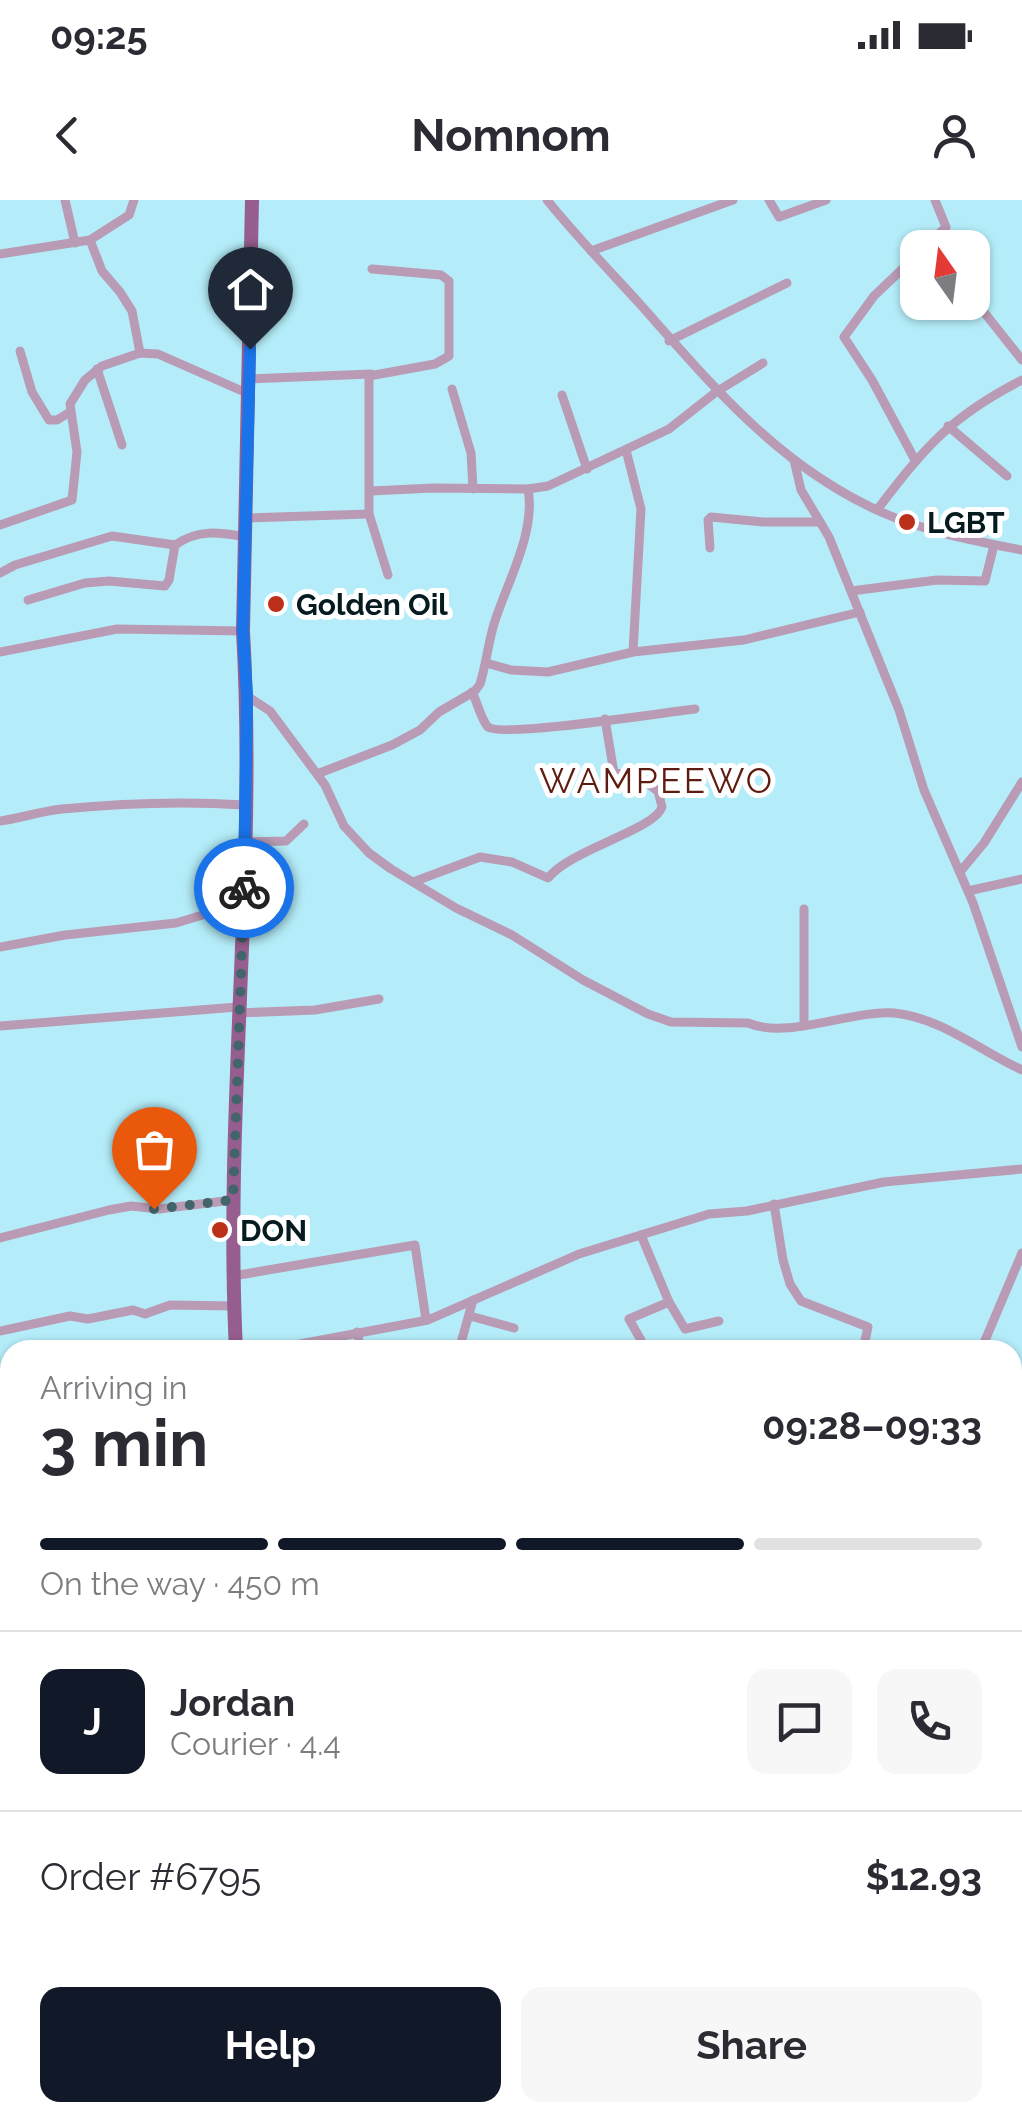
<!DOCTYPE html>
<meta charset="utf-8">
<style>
:root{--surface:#fff;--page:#f7f7f7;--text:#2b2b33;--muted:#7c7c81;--line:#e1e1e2;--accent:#111827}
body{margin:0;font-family:Raleway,sans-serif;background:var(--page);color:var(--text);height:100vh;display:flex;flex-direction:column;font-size:38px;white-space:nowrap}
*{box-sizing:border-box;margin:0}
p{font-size:32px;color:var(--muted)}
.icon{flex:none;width:55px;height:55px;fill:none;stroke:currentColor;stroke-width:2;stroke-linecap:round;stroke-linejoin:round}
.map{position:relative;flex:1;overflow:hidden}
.panel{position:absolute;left:0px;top:1140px;width:1022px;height:782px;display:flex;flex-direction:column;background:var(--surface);border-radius:30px 30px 0 0;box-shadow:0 2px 8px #0004}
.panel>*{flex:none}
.needle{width:65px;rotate:346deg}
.fabs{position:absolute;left:900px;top:30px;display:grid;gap:20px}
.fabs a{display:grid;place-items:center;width:90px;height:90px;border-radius:20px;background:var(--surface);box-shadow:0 2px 8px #0004;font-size:50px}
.pin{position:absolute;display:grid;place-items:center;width:85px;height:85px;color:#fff;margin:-102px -42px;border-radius:50% 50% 50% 0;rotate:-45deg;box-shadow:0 0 10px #0007}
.pin .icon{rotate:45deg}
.courier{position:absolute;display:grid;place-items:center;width:100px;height:100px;margin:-50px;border:8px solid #1a73e8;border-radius:50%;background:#fff;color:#222;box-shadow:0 2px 12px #0007}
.overview em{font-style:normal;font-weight:700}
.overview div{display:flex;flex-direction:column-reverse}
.overview{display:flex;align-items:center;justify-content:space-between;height:170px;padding:0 40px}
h1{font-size:65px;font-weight:700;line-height:75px}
.bar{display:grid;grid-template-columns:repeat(4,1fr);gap:15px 10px;align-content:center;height:120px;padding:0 40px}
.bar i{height:12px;border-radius:8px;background:var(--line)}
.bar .on{background:var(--accent)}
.bar p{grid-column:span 4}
.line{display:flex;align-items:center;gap:25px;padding:0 40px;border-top:2px solid var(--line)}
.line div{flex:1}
.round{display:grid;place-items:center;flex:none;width:105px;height:105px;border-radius:20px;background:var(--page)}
.button{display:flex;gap:20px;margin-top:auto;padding:20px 40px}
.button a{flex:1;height:115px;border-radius:20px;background:var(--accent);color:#fff;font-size:40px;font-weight:700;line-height:115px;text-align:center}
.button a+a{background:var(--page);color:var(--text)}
.status{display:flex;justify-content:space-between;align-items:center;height:70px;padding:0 50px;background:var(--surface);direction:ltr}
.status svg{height:28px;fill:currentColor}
header{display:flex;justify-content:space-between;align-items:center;height:130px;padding:0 40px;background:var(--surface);font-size:45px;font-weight:700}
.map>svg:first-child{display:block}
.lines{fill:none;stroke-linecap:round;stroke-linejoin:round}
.street{stroke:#ba9bb5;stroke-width:9}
.primary{stroke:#965e8e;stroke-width:14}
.done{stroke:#42646b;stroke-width:10;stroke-dasharray:0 18}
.route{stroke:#1a73e8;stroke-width:12}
.poi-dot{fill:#bc301a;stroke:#fff;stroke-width:4}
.labels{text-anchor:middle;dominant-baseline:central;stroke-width:10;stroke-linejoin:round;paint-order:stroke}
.poi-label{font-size:30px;font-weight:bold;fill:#051b1f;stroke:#fff;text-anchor:start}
.quarter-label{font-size:35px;letter-spacing:2.5px;fill:#5e1b10;stroke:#fff}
</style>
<div class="status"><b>09:25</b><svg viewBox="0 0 49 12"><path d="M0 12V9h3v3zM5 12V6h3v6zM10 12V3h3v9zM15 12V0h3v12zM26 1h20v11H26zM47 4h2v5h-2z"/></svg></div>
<header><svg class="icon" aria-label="back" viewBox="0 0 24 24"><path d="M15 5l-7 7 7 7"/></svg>Nomnom<svg class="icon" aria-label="person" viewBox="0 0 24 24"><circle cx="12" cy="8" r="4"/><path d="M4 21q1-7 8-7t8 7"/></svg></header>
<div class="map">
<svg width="1022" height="1922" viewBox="0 0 1022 1922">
<rect width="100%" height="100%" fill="#b4edf9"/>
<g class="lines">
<!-- street -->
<g class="street">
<polyline points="65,0 75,43"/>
<path d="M547,0C576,36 608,69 639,103C713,186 777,265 881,312C926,332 975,341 1022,350"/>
<polyline points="769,0 779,17 826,0"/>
<polyline points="90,40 102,71 120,92 132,111 140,153"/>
<polyline points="923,48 946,27 935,0"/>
<polyline points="591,51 733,0"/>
<polyline points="0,54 90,40 129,15 134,0"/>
<polyline points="372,69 441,75 449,81 449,156 435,164 369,176 369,314 388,375"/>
<polyline points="972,97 1022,160"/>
<polyline points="916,110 922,102"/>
<polyline points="669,141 787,83"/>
<polyline points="20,151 32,192 49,220 57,220 70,212"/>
<polyline points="97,169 122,245"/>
<polyline points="249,179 371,174"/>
<polyline points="452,189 471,253 473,289"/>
<polyline points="562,195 587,269"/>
<polyline points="948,226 1007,276"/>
<polyline points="626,250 641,309 633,452"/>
<polyline points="794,260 801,290 829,337 899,510 924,590 973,703 1022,847"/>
<polyline points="915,260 872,180 844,137 874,96 918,54"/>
<polyline points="371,291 433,288 528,289 548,286 669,229 716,192 763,163"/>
<path d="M877,310C924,248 951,216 1022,180"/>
<polyline points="248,318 369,314"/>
<polyline points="0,325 72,300 77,252 70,204 85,180 102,166 140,153 158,154 249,194"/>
<polyline points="710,348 708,320 711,317 763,322 820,322"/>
<path d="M0,373L15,365L112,336L175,345C198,329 219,332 246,337"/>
<polyline points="851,391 937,380 985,381 994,345"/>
<polyline points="28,400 85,383 109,381 165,386 169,380 175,345"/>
<polyline points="0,452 117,429 243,431"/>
<polyline points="486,463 511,470 548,472 633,452 744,440 860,412"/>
<path d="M472,492C477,501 481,520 488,527C502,538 667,512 695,509"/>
<path d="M247,496L270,511L325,585L344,626L369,653L391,669L456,708L512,735L583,780L648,814L671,822L748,823C788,840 850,810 894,813C940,817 982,852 1022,870"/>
<path d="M317,574L392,545L420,530L439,512L475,491L480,484C486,465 488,444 494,424C507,382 536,333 528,289"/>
<path d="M0,621C21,618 42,611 62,609C123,603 185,601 245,605"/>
<polyline points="245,642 286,641 304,624"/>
<polyline points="960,672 984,643 1022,582"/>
<path d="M413,682L480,657L512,662L548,678C571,649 655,630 662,607L658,591L636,575L614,573L605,519"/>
<polyline points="968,691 1022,679"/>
<polyline points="0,747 65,735 176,723 206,714 243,715"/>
<polyline points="238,813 315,810 379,799"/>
<polyline points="804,824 804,709"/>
<polyline points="0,826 237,807"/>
<polyline points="774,1004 783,1060 790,1084 801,1101 868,1127 863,1150"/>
<polyline points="641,1035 669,1102 629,1119 642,1142"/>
<polyline points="0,1038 109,1010 131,1006 159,1009 233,1000"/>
<polyline points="233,1076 415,1045 426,1120"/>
<polyline points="669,1102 685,1129 719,1121"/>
<polyline points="470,1116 514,1128"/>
<polyline points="0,1131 70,1116 88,1119 133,1110 145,1114 170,1105 234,1106"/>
<polyline points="357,1132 361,1150"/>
<polyline points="268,1150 428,1120 579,1054 709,1014 747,1011 884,982 1022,969"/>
<polyline points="459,1150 473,1100"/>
<polyline points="981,1150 1022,1053"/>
<polyline points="1012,1248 1022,1251"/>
<polyline points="1,1386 10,1386"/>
<polyline points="0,1601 10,1597"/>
<polyline points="0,1727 10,1724"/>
<polyline points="196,1912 229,1914"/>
<polyline points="436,1912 437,1922"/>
<polyline points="861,1912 861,1922"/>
<polyline points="108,1922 150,1912"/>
<polyline points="301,1922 302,1912"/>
<polyline points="666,1922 668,1912"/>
</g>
<!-- primary -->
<g class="primary">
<path d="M236,1150C224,911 257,671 243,431L252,0"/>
<polyline points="229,1922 229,1912"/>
</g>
</g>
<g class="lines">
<!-- done -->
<polyline class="done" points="154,1009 233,1000 244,688"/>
<!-- route -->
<polyline class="route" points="244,688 247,496 243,431 250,149"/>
</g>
<!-- markers -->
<g class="poi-dot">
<circle cx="907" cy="322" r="10"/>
<circle cx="276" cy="404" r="10"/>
<circle cx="220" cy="1030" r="10"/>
</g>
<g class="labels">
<!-- poi labels -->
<g class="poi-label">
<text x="927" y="322">LGBT</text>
<text x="296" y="404">Golden Oil</text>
<text x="240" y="1030">DON</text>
</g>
<!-- quarter labels -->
<g class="quarter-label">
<text x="657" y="580">WAMPEEWO</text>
</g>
</g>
</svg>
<div class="fabs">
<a><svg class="needle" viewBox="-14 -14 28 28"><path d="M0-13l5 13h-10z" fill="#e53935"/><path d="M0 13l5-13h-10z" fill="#7c7c81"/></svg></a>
</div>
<div class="pin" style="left:154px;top:1009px;background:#ea580c"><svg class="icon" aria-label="bag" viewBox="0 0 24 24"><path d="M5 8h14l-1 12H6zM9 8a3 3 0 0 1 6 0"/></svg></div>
<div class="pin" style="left:250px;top:149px;background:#1f2937"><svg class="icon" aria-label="home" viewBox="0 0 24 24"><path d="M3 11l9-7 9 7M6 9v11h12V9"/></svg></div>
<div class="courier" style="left:244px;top:688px"><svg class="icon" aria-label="bike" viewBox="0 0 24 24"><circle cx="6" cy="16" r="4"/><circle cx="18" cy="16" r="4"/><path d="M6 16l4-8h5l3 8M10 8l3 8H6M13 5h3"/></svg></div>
<section class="panel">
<div class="overview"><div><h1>3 min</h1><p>Arriving in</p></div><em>09:28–09:33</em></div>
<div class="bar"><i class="on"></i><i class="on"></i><i class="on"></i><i></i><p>On the way · 450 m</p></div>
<div class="line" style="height:180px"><b class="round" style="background:var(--accent);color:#fff">J</b><div><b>Jordan</b><p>Courier · 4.4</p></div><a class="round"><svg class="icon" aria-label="chat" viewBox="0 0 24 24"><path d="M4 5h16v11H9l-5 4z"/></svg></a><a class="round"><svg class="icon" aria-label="phone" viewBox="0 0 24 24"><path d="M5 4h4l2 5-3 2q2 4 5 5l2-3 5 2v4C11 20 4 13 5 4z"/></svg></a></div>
<div class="line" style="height:130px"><div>Order #6795</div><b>$12.93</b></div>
<div class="button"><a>Help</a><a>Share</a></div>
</section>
</div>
